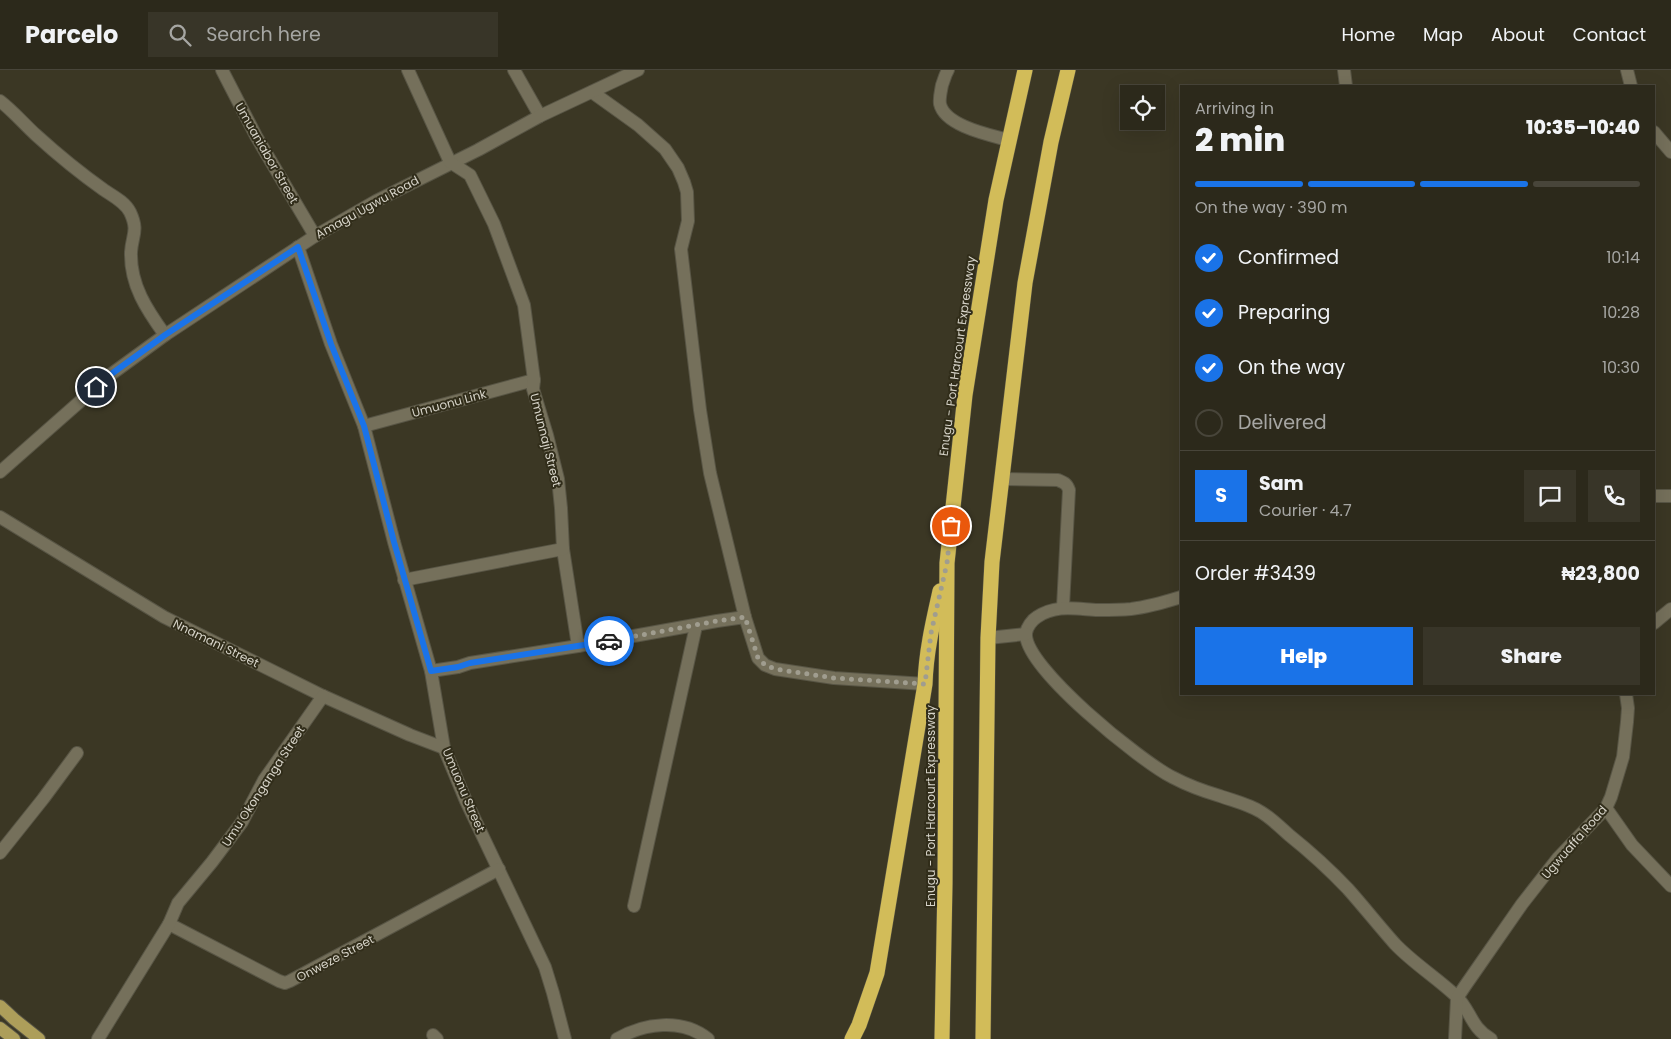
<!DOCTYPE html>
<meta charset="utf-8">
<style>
:root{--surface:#2c291b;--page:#383528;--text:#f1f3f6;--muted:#a6a6a3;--line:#48453a;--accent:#1a73e8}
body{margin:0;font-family:Poppins,sans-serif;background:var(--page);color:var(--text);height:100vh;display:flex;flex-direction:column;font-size:19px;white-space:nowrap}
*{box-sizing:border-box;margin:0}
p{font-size:16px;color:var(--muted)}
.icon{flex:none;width:28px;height:28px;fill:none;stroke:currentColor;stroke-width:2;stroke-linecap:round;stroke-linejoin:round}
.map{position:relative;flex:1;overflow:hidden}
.panel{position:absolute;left:1180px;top:15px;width:475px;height:610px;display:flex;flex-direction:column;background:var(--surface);border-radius:0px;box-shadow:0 5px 20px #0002,0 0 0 1px var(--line)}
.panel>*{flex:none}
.buttons{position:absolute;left:1120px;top:15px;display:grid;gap:10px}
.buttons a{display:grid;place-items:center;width:45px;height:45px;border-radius:0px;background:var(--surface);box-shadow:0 5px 20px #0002,0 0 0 1px var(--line);font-size:25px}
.pin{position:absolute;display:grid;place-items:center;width:42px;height:42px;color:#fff;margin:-21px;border:2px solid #fff;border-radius:50%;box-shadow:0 1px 5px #0007}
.courier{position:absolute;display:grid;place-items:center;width:50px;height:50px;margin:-25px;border:4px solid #1a73e8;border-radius:50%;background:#fff;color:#222;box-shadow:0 1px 6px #0007}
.summary em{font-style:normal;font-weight:800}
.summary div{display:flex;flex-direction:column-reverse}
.summary{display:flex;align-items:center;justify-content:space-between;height:85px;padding:0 15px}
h1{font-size:32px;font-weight:800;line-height:38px}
.bar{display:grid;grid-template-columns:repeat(4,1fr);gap:8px 5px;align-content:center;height:60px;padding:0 15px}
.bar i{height:6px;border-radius:4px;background:var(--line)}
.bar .on{background:var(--accent)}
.bar p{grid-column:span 4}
.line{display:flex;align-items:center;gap:12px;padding:0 15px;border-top:1px solid var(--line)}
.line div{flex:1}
.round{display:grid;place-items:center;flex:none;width:52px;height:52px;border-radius:0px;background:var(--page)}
ol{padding:0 15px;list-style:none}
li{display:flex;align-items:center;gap:15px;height:55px}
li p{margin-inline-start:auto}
li .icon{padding:5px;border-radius:50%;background:var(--accent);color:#fff;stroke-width:4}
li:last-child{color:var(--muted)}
li i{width:28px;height:28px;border:2px solid var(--line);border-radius:50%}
.button{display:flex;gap:10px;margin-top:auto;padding:10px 15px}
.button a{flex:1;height:58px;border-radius:0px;background:var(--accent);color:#fff;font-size:20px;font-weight:800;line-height:58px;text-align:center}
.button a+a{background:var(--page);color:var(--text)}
header{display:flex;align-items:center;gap:30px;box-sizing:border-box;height:70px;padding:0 25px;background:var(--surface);border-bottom:1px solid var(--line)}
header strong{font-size:24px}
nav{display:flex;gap:28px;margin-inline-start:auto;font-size:18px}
.search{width:350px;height:45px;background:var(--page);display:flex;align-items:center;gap:12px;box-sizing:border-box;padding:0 18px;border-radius:0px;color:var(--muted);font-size:19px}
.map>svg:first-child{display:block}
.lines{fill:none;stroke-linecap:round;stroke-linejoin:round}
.minor-casing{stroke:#585545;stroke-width:14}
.major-casing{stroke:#585545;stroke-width:14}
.highway-casing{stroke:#585545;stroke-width:16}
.minor{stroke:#75705b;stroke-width:12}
.major{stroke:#ad9e5a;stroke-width:12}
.highway{stroke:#d2bc59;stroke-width:15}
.done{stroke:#a09d8f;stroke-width:5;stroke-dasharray:0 9}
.route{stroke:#1a73e8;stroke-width:6}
.labels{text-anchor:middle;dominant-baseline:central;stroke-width:4;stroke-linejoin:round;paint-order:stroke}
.street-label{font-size:12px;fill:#d7d4c9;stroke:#312d1a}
</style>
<header>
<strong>Parcelo</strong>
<div class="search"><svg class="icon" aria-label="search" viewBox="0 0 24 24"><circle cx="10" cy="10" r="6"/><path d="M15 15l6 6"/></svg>Search here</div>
<nav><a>Home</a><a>Map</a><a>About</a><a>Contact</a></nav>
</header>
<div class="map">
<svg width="1671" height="969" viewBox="0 0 1671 969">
<rect width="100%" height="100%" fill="#3b3724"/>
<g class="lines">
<!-- minor casing -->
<g class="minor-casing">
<g id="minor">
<polyline points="222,0 256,66 315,166"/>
<polyline points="514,0 540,46"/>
<path d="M948,0C945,5 944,10 942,15C941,21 939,28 940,34C945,56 990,65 1008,70"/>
<polyline points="1344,0 1346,16"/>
<polyline points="1627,0 1631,16"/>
<polyline points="592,22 638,55 665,79 678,98 684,112 687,122 688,151 681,179 700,340 710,403 745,547"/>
<path d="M0,31C13,41 24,54 36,65C58,85 80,103 104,120C113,126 125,132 130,142C139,161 132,165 131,182C130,215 147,240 165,265"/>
<polyline points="1654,62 1671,82"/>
<polyline points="298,177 331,274 364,356 394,472 431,601 444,678 466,731 545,897 553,923 565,969"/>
<polyline points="364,356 534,310"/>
<polyline points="0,402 110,305 165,265 315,166 376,131 478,80 540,46 638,0"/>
<path d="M1001,409L1058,410C1065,413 1067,414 1069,420L1063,537"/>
<polyline points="1654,426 1671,426"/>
<polyline points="0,447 164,547 323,626 410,665 444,678"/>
<polyline points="563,479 578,576"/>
<polyline points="404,510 563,479 561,438 558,409 547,365 533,319 534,310 524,235 494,154 470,105 450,92 408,0"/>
<path d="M1181,527C1165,532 1148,537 1131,539C1120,540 1109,540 1098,540C1076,539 1056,534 1037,547C1032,550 1027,557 1026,563C1023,597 1142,692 1172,707C1187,715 1203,721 1220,726C1234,731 1248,734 1261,742C1271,748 1280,757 1289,765C1309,781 1330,800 1348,819C1364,837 1379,856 1395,874C1413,893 1437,908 1456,926C1471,940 1470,957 1491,969"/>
<polyline points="1654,553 1671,539"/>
<polyline points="988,568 1026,564"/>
<polyline points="431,601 458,597 470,593 578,576 717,551 745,547 758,588 765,595 775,599 834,608 925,614"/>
<polyline points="1606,738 1632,775 1671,816"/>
<polyline points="0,783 43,729 77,683"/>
<polyline points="634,836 696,556"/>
<polyline points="169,854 279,911 285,913 290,911 499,799"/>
<polyline points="433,965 437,969"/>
<polyline points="98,969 169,854 178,833 212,792 242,752 264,710 323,626"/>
<path d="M617,969C644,953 682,948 708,969"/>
<polyline points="1455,969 1457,928 1465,916 1522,834 1558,788 1606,738 1611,727 1623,687 1627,652 1628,638 1626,624"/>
</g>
</g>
<!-- major casing -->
<g class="major-casing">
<g id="major">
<polyline points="0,936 14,949 39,969"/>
<polyline points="0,958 14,969"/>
</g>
</g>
<!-- highway casing -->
<g class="highway-casing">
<g id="highway">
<path d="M852,969L859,955L877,903L925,614C926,582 933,552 940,521"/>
<polyline points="942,969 945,813 947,493 965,325 996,130 1025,0"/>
<polyline points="983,969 988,568 992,492 1025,213 1051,72 1068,0"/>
</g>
</g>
<!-- minor -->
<use href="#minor" class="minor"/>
<!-- major -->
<use href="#major" class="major"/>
<!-- highway -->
<use href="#highway" class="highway"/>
</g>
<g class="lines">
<!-- done -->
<polyline class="done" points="609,571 717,551 745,547 758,588 765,595 775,599 834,608 925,614 931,563 947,493 951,456"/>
<!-- route -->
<polyline class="route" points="96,317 110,305 165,265 298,177 331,274 364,356 394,472 431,601 458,597 470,593 609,571"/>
</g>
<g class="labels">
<!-- street labels -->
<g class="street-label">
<text transform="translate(267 83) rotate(60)">Umuaniabor Street</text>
<text transform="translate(367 137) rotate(-29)">Amagu Ugwu Road</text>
<text transform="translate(957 286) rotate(-82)">Enugu - Port Harcourt Expressway</text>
<text transform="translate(449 333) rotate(-15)">Umuonu Link</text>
<text transform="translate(546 370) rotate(76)">Umunnaji Street</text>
<text transform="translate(216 573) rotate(26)">Nnamani Street</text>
<text transform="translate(263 716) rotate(-57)">Umu Okonganga Street</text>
<text transform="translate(464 720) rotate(67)">Umuonu Street</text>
<text transform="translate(930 736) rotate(-90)">Enugu - Port Harcourt Expressway</text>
<text transform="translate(1574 772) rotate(-49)">Ugwuaffa Road</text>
<text transform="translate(335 888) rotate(-28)">Onweze Street</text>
</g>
</g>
</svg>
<div class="buttons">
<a><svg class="icon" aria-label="locate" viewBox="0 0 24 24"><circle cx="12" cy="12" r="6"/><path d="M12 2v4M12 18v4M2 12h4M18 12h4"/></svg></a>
</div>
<div class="pin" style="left:951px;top:456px;background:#ea580c"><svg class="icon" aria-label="bag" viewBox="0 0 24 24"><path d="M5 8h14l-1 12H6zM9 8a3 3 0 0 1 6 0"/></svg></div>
<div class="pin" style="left:96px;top:317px;background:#1f2937"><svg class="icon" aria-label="home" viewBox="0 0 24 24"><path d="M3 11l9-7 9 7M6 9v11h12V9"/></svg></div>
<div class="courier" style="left:609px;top:571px"><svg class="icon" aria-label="car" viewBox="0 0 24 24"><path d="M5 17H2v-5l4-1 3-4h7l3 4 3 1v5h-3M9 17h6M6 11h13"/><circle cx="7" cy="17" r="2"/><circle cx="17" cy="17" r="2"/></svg></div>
<section class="panel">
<div class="summary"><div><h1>2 min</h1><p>Arriving in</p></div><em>10:35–10:40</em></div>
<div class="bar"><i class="on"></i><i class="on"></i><i class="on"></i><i></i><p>On the way · 390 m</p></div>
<ol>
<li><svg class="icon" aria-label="check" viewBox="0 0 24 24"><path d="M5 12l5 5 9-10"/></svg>Confirmed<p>10:14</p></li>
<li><svg class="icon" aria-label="check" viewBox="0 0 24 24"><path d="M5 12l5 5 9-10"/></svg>Preparing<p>10:28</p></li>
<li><svg class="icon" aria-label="check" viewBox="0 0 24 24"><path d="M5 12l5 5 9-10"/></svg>On the way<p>10:30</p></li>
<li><i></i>Delivered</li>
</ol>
<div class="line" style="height:90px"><b class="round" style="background:var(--accent);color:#fff">S</b><div><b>Sam</b><p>Courier · 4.7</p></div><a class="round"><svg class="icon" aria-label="chat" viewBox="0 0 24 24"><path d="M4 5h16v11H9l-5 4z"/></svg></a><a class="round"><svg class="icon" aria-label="phone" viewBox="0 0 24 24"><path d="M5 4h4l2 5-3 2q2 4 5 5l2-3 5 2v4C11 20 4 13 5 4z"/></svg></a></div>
<div class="line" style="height:65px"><div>Order #3439</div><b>₦23,800</b></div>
<div class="button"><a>Help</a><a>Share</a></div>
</section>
</div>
